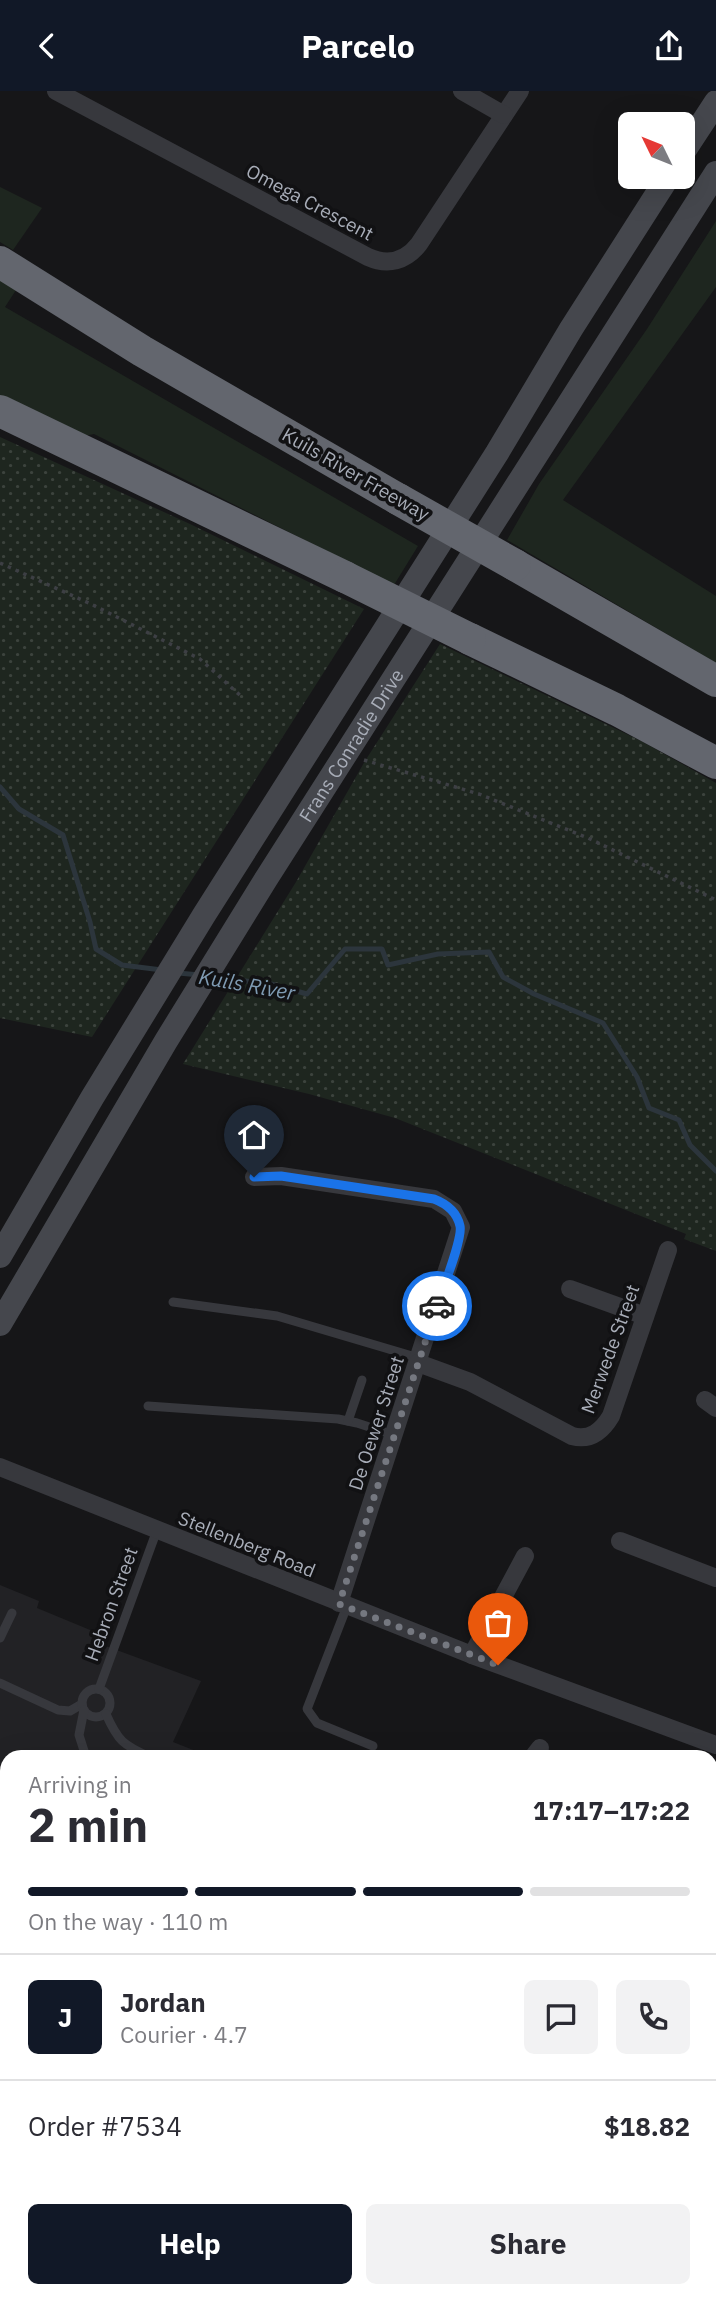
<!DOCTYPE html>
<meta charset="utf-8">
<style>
:root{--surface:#fff;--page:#f2f2f3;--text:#2b2b33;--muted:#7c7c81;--line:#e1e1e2;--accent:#111827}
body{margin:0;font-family:"IBM Plex Sans",sans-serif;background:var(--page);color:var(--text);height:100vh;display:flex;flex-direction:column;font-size:26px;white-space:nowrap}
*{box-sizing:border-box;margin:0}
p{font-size:23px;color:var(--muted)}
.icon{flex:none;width:38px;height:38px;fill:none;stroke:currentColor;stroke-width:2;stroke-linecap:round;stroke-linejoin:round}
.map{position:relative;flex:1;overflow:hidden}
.drawer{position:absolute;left:0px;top:1659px;width:718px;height:548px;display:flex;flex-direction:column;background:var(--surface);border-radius:21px 21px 0 0;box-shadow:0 7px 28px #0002}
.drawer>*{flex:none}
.needle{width:46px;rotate:313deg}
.tools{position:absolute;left:618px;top:21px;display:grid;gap:14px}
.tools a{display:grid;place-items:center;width:77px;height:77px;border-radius:10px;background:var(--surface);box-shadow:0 7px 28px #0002;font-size:35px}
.pin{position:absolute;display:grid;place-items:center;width:60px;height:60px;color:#fff;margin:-72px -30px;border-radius:50% 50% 50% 0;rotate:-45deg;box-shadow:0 0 7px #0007}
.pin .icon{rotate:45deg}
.courier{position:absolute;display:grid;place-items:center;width:70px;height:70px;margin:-35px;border:5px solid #1a73e8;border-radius:50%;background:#fff;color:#222;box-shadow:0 2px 9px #0007}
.headline em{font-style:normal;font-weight:700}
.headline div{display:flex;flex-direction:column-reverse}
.headline{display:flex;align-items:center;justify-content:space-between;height:119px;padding:0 28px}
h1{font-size:46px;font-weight:700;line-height:52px}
.bar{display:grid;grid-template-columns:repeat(4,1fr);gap:10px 7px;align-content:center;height:84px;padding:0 28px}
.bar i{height:9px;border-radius:5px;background:var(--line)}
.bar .active{background:var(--accent)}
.bar p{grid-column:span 4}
.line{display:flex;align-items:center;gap:18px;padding:0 28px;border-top:2px solid var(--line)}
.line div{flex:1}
.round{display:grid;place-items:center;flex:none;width:74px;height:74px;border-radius:10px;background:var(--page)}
.primary-button{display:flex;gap:14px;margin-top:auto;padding:14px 28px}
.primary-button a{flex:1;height:80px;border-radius:10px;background:var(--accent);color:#fff;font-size:28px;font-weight:700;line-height:80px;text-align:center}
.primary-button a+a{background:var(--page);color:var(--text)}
header{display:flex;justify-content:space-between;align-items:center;height:91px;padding:0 28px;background:var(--accent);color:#fff;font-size:32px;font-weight:700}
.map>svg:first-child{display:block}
.built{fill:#222225}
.green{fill:#1e261f}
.park{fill:url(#park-dots)}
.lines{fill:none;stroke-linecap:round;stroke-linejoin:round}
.stream{stroke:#2c353c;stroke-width:5}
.path{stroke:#3d3f44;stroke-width:3.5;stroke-dasharray:3.5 5;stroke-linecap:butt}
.lane{stroke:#37383d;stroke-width:9}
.street{stroke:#37383d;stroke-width:18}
.secondary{stroke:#45474d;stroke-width:24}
.highway{stroke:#63666e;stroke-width:32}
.highway-bridge{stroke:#63666e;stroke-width:32}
.done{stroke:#757880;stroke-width:7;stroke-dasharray:0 12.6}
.route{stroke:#1a73e8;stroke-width:9}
.labels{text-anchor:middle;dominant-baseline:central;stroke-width:7;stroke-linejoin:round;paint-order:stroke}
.street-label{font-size:19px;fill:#a8adb8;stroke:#111113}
.water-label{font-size:21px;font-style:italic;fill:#7f9bb3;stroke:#111113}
</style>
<header><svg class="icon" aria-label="back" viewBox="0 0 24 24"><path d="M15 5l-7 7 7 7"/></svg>Parcelo<svg class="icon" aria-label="share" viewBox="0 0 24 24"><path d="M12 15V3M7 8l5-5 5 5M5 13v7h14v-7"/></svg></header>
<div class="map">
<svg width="716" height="2206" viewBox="0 0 716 2206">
<defs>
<pattern id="park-dots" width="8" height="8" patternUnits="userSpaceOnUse" patternTransform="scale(1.75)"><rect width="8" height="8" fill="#1e261f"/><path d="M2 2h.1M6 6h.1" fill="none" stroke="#3c433d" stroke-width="1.8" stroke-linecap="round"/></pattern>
</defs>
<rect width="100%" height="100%" fill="#161618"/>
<!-- built -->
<polygon class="built" points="0,1494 39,1510 37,1517 95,1541 92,1550 201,1590 173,1651 211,1666 7,1666 7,1976 0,1968"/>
<!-- green -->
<g class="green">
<polygon points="0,96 42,117 13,159 0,151"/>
<polygon points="716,130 716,196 563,409 716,505 716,572 507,449 539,393 647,238"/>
<polygon points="0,183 18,196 5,216 418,455 394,494 94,343 79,346 0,307"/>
</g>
<!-- park -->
<g class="park">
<polygon points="0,346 190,433 364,518 92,946 0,927"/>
<polygon points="440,553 641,650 716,692 716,1160 684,1148 686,1143 395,1027 309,1003 183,973 296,791 365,670"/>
</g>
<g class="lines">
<!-- stream -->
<g class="stream">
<polyline points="0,696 19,718 63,744 90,831 96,858 122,874 162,879"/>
<polyline points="178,882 200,884"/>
<polyline points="213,886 271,893 307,903 345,858 382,858 388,874 438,863 489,861 503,886 534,903 603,932 637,986 649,1017 679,1029 690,1054 716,1080"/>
</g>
<!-- path -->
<g class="path">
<polyline points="0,472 91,513 200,568 243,607"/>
<polyline points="364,669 479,703 588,747 716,809"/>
</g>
<!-- lane -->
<g class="lane">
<polyline points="173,1211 277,1225 419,1267"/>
<polyline points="148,1315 338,1328 357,1332 394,1344"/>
<polyline points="348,1330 362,1289"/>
<polyline points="347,1515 307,1618 317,1632 373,1655"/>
<polyline points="0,1547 12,1522"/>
<polyline points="0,1592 58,1619 70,1620 82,1613"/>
<circle cx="96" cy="1612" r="14"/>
<polyline points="99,1598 157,1439"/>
<polyline points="84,1619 79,1644 86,1666"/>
<path d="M106,1623C118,1650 123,1654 150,1666"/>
<polyline points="158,2206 163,2200"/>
<polyline points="394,2206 395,2200"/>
</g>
<!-- street -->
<g class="street">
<path d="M56,0L368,166C388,175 406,170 419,153L520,0"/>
<polyline points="462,0 504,24"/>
<polyline points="254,1086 281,1085 434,1108 453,1120 461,1136 339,1512"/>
<polyline points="570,1198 645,1225"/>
<path d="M418,1272L470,1291L572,1345C590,1350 602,1340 611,1325L668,1159"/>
<polyline points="705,1309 716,1317"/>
<polyline points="0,1376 472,1564 716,1654"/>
<polyline points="620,1450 716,1487"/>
<polyline points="472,1564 525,1465"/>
<polyline points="533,1666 540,1657"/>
<polyline points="710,1928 716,1922"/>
<polyline points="0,2037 7,2028"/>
<polyline points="710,2173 716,2167"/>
<polyline points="225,2206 229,2200"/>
<polyline points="482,2206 485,2200"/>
<polyline points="684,2206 689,2200"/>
</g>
<!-- secondary -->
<g class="secondary">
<polyline points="682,63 716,11"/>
<polyline points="0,1165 92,1007 204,824 497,362 571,238 668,86"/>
<path id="s1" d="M0,1233L166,950L266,788L716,82"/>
</g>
<!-- highway -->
<g class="highway">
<polyline points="0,171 142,260 398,408"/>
<polyline points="0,320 345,486"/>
<polyline points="515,474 716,590"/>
<polyline points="470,548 617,619 716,672"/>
</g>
<!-- highway-bridge -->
<g class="highway-bridge">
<polyline points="398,408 515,474"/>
<polyline points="345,486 470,548"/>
</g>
</g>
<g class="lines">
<!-- done -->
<polyline class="done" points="437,1215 339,1513 498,1574"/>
<!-- route -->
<path class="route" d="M254,1086L281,1085L434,1108C447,1113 457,1121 460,1135C463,1148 442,1199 437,1215"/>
</g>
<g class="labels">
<!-- street labels -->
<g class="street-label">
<text transform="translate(310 111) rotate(28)">Omega Crescent</text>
<text transform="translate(356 383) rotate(30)">Kuils River Freeway</text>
<text stroke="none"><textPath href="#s1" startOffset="677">Frans Conradie Drive</textPath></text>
<text transform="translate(610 1258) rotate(-70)">Merwede Street</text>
<text transform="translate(376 1332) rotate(-72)">De Oewer Street</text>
<text transform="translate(247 1453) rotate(22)">Stellenberg Road</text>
<text transform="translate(111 1513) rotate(-70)">Hebron Street</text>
</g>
<!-- water labels -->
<g class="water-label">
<text transform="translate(247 893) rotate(10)">Kuils River</text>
</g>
</g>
</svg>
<div class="tools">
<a><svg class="needle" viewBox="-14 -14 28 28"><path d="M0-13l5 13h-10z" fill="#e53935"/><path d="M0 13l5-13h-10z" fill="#7c7c81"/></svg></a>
</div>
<div class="pin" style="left:498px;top:1574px;background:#ea580c"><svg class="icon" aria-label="bag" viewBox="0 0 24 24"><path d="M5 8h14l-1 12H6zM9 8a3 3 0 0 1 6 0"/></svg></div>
<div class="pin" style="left:254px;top:1086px;background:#1f2937"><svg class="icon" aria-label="home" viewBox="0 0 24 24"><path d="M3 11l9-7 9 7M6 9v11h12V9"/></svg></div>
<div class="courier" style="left:437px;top:1215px"><svg class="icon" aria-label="car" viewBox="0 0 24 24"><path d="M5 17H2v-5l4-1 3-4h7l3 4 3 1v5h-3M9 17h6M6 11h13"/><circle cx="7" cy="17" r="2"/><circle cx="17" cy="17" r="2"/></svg></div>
<section class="drawer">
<div class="headline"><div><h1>2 min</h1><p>Arriving in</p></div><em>17:17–17:22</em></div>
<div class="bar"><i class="active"></i><i class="active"></i><i class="active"></i><i></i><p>On the way · 110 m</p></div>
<div class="line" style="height:126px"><b class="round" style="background:var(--accent);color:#fff">J</b><div><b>Jordan</b><p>Courier · 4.7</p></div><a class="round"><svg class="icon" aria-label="chat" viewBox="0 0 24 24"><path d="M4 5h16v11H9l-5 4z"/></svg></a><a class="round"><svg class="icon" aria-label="phone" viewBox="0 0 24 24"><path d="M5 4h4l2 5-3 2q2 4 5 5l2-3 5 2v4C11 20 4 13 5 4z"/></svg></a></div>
<div class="line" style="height:91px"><div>Order #7534</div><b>$18.82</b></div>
<div class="primary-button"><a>Help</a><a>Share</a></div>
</section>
</div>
